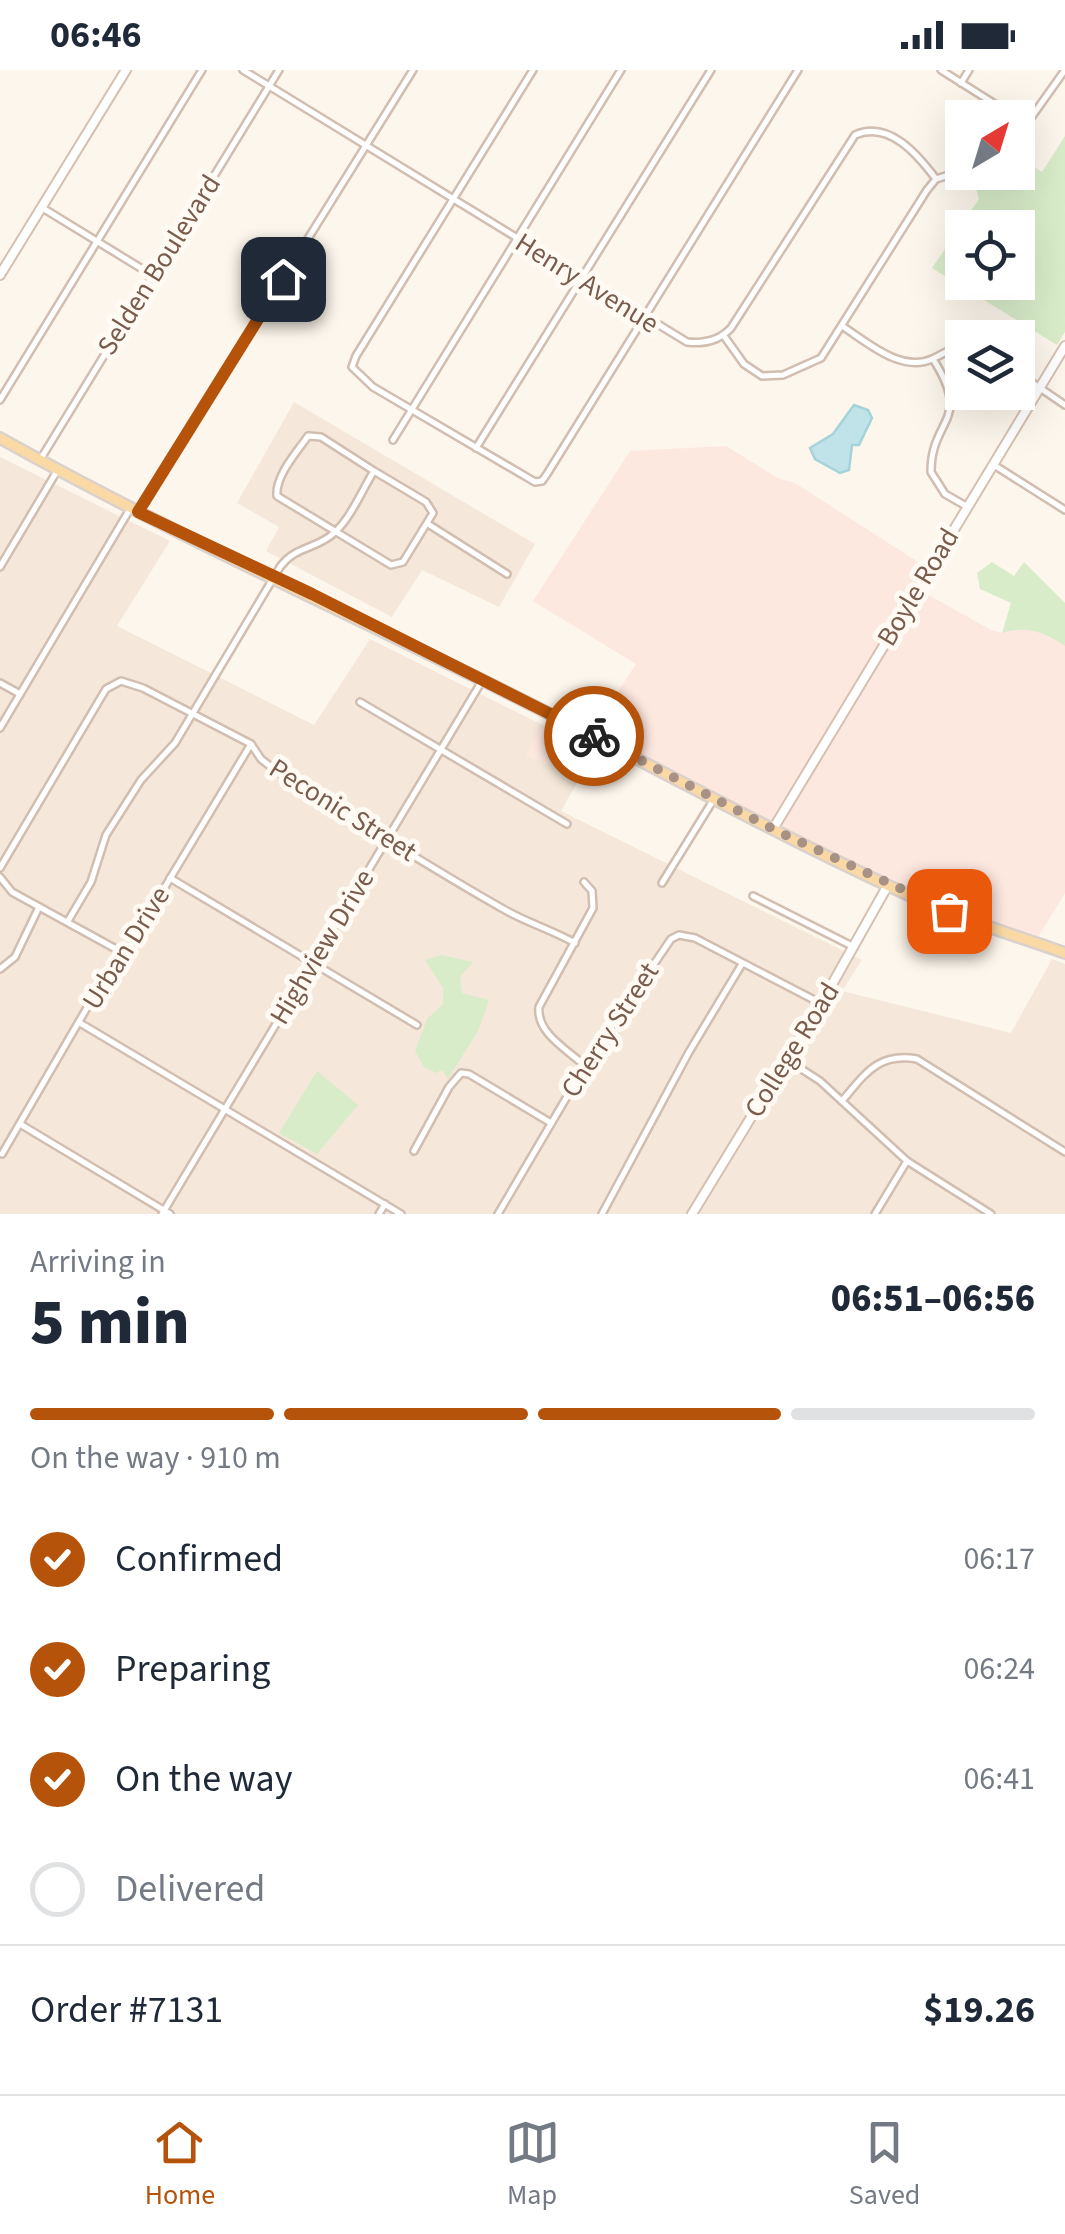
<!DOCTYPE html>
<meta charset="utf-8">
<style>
:root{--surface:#fff;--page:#f2f2f3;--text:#1f2937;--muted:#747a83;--line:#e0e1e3;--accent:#b45309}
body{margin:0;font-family:"Source Sans 3",sans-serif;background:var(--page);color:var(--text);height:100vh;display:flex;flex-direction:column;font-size:38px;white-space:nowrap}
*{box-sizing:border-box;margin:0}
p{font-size:32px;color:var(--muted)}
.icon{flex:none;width:55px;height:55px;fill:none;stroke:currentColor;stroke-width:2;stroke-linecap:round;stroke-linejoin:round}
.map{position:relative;height:1144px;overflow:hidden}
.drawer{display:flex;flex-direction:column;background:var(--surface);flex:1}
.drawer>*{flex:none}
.needle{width:65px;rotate:38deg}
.controls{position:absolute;left:945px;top:30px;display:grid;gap:20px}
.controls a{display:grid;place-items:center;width:90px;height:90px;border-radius:0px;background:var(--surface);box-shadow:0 10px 40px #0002;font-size:50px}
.pin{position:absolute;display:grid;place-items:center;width:85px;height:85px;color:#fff;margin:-42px;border-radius:20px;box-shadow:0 5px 15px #0006}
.courier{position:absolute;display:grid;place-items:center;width:100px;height:100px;margin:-50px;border:8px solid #b45309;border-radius:50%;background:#fff;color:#222;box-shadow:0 2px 12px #0007}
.overview em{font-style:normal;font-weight:800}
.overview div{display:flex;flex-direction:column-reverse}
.overview{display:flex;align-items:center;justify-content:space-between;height:170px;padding:0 30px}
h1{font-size:65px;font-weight:800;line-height:75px}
.bar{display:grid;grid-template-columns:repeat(4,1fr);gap:15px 10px;align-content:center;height:120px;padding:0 30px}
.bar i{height:12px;border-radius:8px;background:var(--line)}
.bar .active{background:var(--accent)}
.bar p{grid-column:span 4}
.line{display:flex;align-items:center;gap:25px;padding:0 30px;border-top:2px solid var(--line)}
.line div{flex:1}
ol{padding:0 30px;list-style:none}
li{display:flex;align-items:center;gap:30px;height:110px}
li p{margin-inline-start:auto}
li .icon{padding:10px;border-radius:50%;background:var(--accent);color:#fff;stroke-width:4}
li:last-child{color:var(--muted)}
li i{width:55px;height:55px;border:5px solid var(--line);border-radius:50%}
.status{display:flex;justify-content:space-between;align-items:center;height:70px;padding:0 50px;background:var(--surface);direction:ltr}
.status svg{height:28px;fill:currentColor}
.menu{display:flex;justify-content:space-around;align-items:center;height:140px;border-top:2px solid var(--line);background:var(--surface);font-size:28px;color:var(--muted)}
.menu a{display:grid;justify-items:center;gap:5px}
.menu .active{color:var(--accent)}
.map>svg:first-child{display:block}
.residential{fill:#f5e8da}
.commercial{fill:#fde8e0}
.green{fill:#d8ecc9;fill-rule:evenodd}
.water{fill:#bfe3e8;stroke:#a5d3da;stroke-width:2.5}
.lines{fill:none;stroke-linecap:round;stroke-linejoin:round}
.street-casing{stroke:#d1beb0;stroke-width:10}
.secondary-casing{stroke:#d6c0b0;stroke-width:12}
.primary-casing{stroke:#dad1cd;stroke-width:14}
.street{stroke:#fff;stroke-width:5}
.secondary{stroke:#fff;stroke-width:8}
.primary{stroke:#fbd9a5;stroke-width:9}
.done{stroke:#a89285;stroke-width:10;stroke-dasharray:0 18}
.route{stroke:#b45309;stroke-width:12}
.labels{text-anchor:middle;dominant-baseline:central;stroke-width:10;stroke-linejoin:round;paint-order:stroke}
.street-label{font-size:28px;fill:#7a5c4d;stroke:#fffaf3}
</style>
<div class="status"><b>06:46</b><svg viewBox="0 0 49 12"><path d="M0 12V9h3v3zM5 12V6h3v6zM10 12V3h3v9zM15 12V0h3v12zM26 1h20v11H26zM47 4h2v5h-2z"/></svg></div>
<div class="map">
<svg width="1065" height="1144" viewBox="0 0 1065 1144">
<rect width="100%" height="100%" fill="#fdf6ec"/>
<!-- residential -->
<g class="residential">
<polygon points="294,332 535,474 499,537 422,500 392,547 266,481 279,457 237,433"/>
<polygon points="0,387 170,471 117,556 314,655 370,569 595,681 561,741 862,890 842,921 1011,963 1052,889 1065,894 1065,1144 0,1144"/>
</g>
<!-- commercial -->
<g class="commercial">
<polygon points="726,376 778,408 795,413 929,499 918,519 991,560 1002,563 1023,529 1065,554 1065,823 1035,872 924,832 590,664 636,594 533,531 630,381"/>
<polygon points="542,657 565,669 549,696 526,685"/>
</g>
<!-- green -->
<g class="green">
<path d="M1065,66V262L1057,275L932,198L979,129L972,103L1018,102V87L1042,102ZM962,158H1018V212H962Z"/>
<path d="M992,492L1014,506L1024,492L1065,533V576C1044,562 1027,555 1002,563L1011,533L980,519L977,503Z"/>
<polygon points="442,885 473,892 460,907 462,923 489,930 478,961 448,1009 442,1000 436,1003 424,997 415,981 427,949 443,934 443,918 425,890"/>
<polygon points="317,1001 358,1035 317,1084 279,1063"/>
</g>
<!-- water -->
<polygon class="water" points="854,335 868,340 872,348 859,375 852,375 849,400 840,403 815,389 810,378 833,364"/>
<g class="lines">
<!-- street casing -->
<g class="street-casing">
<g id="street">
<path d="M243,0L687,272C704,274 719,271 731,258L855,65C889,50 918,85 936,109"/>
<polyline points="533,0 356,286 352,297 373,317 535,412 542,411 547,404 798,0"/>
<polyline points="941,0 1017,48"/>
<polyline points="961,13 969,0"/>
<polyline points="1018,66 1065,0"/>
<polyline points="41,137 152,205"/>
<path d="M842,256C867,272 901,303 932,289C944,284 949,278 962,277"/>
<polyline points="724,266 744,294 762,306 783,305 821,288 927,120 936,109 962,101"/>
<path d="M933,289C973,352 931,347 931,402L945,424L966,436"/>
<polyline points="1018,303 1065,335"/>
<polyline points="0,330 202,0"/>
<polyline points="393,370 621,0"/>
<polyline points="476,378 711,0"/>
<polyline points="40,390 279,0"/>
<polyline points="994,395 1065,440"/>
<polyline points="139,440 413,0"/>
<polyline points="428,454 507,504"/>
<polyline points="0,497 57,401"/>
<polyline points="0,613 20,624"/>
<polyline points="360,632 567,754"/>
<polyline points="0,658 130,439"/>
<path d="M0,798L106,619L121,611L143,618L251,674L261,689L275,700C351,747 427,796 505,840C528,853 552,860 575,873"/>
<polyline points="0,807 12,822 125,884"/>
<polyline points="170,808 417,955"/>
<path d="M584,812L592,821L593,838L539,937C536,963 568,980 585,996"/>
<polyline points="662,813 714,729"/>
<polyline points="753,826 854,877"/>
<path d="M68,851L91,812L106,765L141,710L175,673L280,497C295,476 317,479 334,463C351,448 362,420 374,401L426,432L433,443L403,492L391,495L277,426C275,406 297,382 308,366L321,367L374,401"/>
<polyline points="0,899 15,887 39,837"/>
<polyline points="80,953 401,1144"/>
<polyline points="786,989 820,1011 907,1091 991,1144"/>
<path d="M842,1031C865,1004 878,982 917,989L1065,1082"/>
<polyline points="20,1054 170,1144"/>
<polyline points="414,1081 449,1017 461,1003 469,1004 551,1053"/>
<polyline points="2,1084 88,936 109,910 251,674"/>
<polyline points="162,1144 482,611"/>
<polyline points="379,1144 385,1134"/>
<polyline points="498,1144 585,996 671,869 679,865 695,868 820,933"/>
<polyline points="602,1144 689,982 742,894"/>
<polyline points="875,1144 907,1091"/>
</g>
</g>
<!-- secondary casing -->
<g class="secondary-casing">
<g id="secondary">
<polyline points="0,205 126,0"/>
<polyline points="773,759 1065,276"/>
<polyline points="692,1144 830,918 888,815"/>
</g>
</g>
<!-- primary casing -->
<g class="primary-casing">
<path id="primary" d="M0,368C170,463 348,543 522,630C656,697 786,770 922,831C968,852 1018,866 1065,883"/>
</g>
<!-- street -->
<use href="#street" class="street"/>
<!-- secondary -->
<use href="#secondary" class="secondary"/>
<!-- primary -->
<use href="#primary" class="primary"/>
</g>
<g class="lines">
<!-- done -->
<polyline class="done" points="594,666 779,762 949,841"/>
<!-- route -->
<polyline class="route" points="283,209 138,442 312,524 594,666"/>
</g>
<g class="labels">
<!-- street labels -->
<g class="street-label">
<text transform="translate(159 195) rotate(-58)">Selden Boulevard</text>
<text transform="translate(587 213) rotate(32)">Henry Avenue</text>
<text transform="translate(918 517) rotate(-59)">Boyle Road</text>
<text transform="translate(343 740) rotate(32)">Peconic Street</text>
<text transform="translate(322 877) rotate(-59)">Highview Drive</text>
<text transform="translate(126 878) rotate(-58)">Urban Drive</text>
<text transform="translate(610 960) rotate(-57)">Cherry Street</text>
<text transform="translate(792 980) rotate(-58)">College Road</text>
</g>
</g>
</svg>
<div class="controls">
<a><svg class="needle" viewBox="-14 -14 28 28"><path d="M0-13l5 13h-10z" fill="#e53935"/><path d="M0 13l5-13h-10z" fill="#747a83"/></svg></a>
<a><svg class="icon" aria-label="locate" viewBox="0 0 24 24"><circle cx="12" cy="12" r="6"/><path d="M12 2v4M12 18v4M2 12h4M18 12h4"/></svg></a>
<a><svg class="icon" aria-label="layers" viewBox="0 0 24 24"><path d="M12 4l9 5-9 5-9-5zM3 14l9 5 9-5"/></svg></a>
</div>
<div class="pin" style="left:949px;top:841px;background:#ea580c"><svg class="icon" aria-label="bag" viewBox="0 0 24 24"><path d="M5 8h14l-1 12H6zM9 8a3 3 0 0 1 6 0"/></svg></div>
<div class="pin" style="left:283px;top:209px;background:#1f2937"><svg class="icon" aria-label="home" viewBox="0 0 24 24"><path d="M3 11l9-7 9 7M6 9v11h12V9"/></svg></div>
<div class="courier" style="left:594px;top:666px"><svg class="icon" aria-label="bike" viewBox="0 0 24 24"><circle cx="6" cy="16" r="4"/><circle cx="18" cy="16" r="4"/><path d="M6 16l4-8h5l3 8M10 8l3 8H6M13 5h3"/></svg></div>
</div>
<section class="drawer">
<div class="overview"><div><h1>5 min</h1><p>Arriving in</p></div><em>06:51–06:56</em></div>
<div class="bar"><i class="active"></i><i class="active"></i><i class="active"></i><i></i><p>On the way · 910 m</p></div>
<ol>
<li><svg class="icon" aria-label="check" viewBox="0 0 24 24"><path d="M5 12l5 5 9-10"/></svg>Confirmed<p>06:17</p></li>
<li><svg class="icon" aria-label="check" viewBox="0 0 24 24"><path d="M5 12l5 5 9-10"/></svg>Preparing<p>06:24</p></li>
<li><svg class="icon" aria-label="check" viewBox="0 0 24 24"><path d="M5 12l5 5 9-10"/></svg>On the way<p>06:41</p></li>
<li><i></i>Delivered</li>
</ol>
<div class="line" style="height:130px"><div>Order #7131</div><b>$19.26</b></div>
</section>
<nav class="menu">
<a class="active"><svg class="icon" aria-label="home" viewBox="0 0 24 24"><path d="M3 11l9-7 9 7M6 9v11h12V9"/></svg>Home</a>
<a><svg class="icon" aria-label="map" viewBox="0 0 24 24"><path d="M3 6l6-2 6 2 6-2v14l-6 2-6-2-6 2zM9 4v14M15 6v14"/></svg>Map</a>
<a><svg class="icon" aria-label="saved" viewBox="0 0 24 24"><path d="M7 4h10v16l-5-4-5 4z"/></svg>Saved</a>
</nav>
